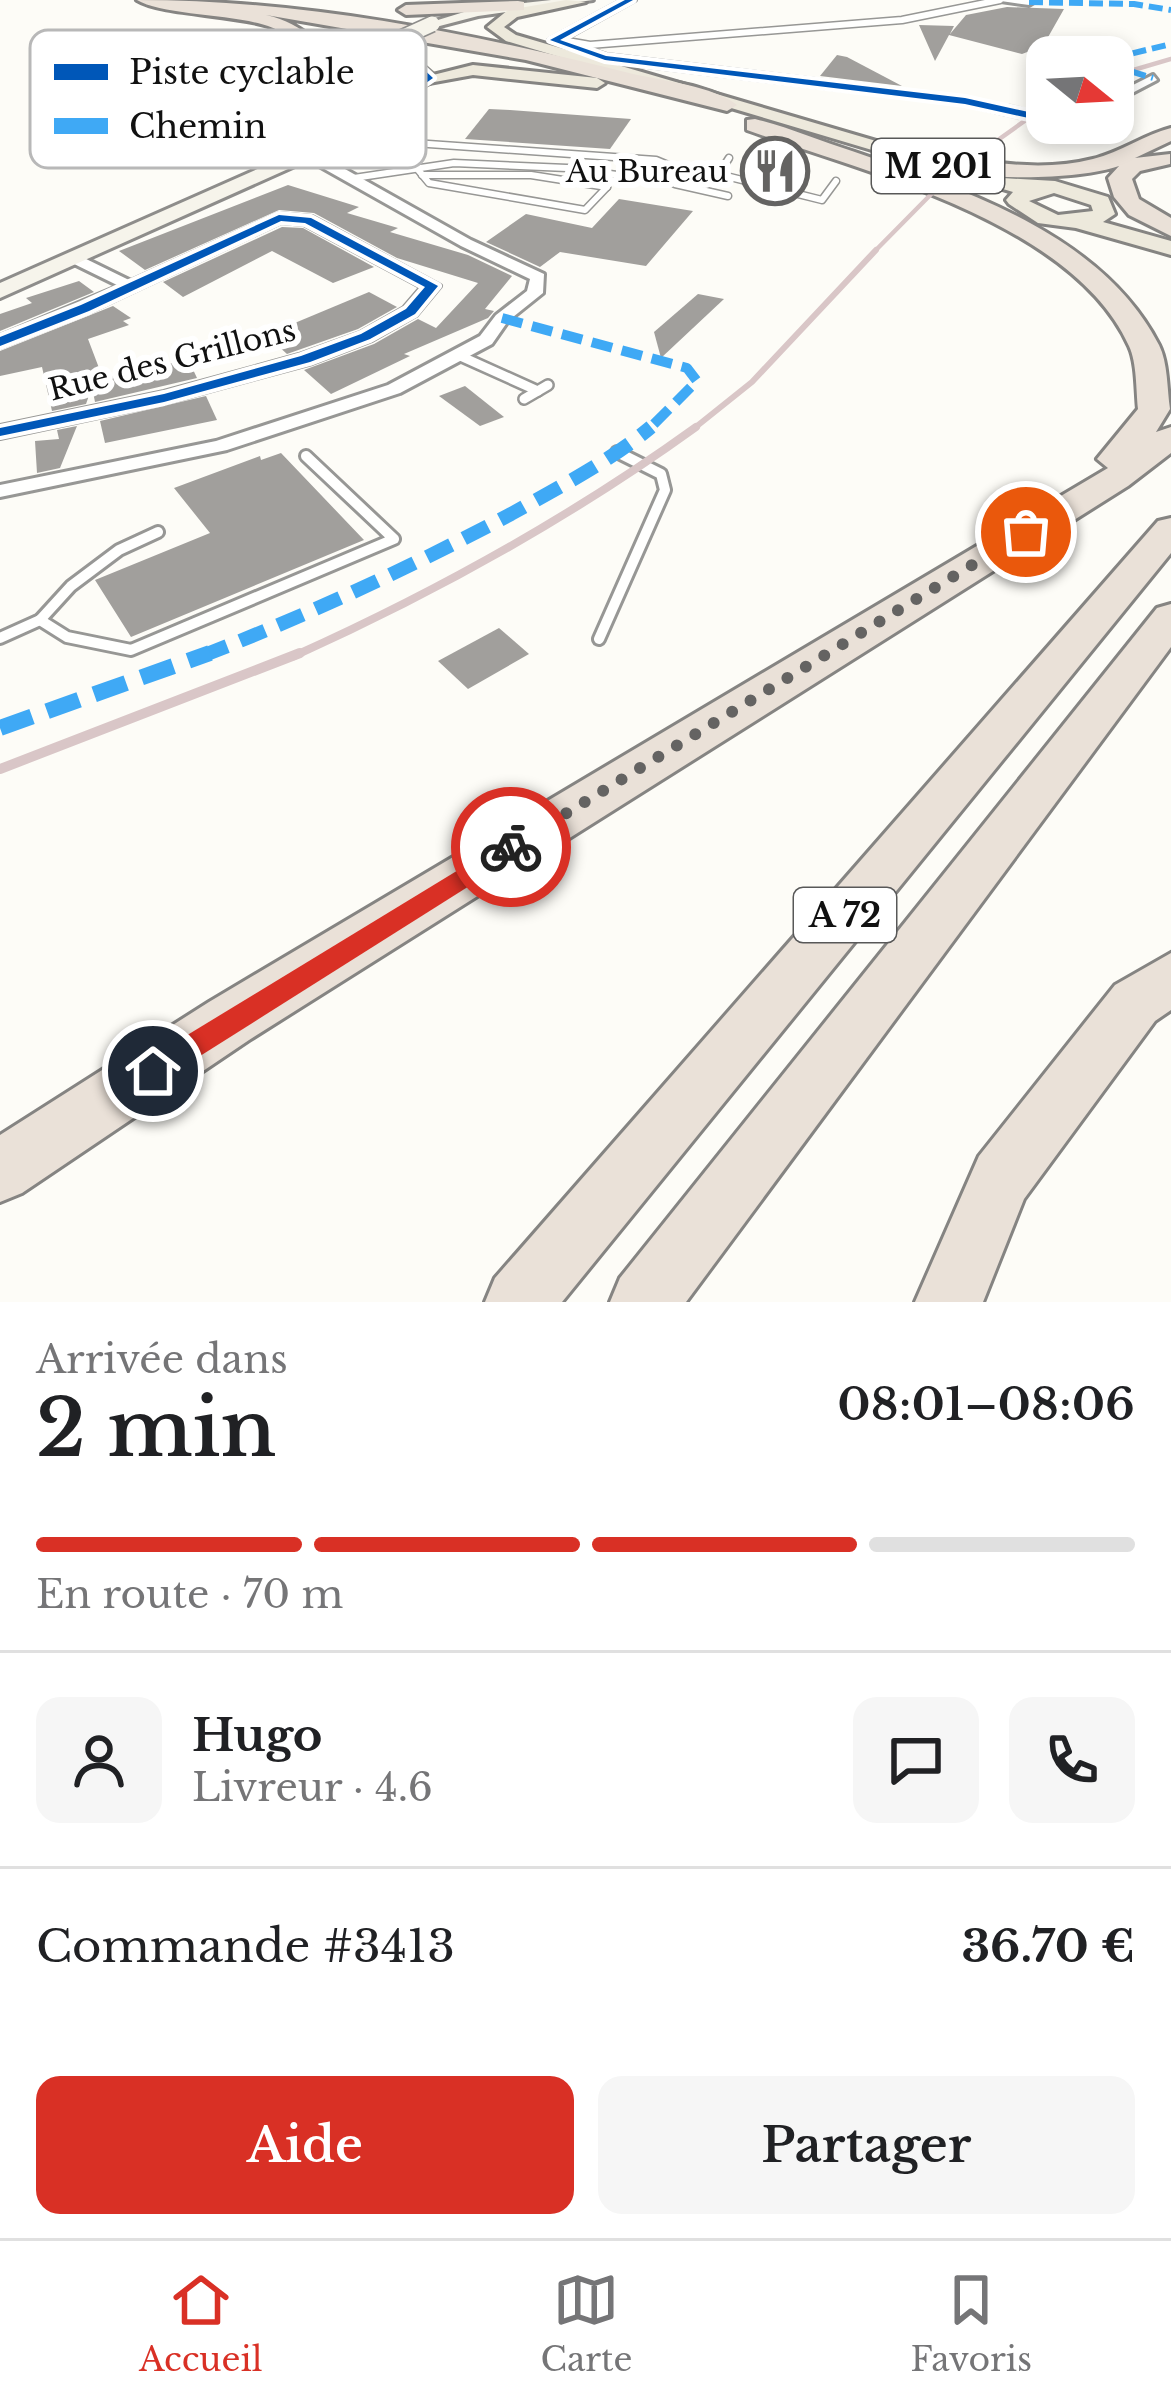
<!DOCTYPE html>
<html lang="fr">
<meta charset="utf-8">
<style>
:root{--surface:#fff;--page:#f6f6f6;--text:#202124;--muted:#757577;--line:#e0e0e0;--accent:#d93025}
body{margin:0;font-family:"Libre Baskerville",serif;background:var(--page);color:var(--text);height:100vh;display:flex;flex-direction:column;font-size:45px;white-space:nowrap}
*{box-sizing:border-box;margin:0}
p{font-size:39px;color:var(--muted)}
.icon{flex:none;width:66px;height:66px;fill:none;stroke:currentColor;stroke-width:2;stroke-linecap:round;stroke-linejoin:round}
.map{position:relative;height:1302px;overflow:hidden}
.panel{display:flex;flex-direction:column;background:var(--surface);flex:1}
.panel>*{flex:none}
.needle{width:78px;rotate:108deg}
.controls{position:absolute;left:1026px;top:36px;display:grid;gap:24px}
.controls a{display:grid;place-items:center;width:108px;height:108px;border-radius:24px;background:var(--surface);box-shadow:0 6px 18px #0003;font-size:60px}
.pin{position:absolute;display:grid;place-items:center;width:102px;height:102px;color:#fff;margin:-51px;border:6px solid #fff;border-radius:50%;box-shadow:0 3px 12px #0007}
.courier{position:absolute;display:grid;place-items:center;width:120px;height:120px;margin:-60px;border:9px solid #d93025;border-radius:50%;background:#fff;color:#222;box-shadow:0 3px 15px #0007}
.head em{font-style:normal;font-weight:600}
.head div{display:flex;flex-direction:column-reverse}
.head{display:flex;align-items:center;justify-content:space-between;height:204px;padding:0 36px}
h1{font-size:78px;font-weight:600;line-height:90px}
.bar{display:grid;grid-template-columns:repeat(4,1fr);gap:18px 12px;align-content:center;height:144px;padding:0 36px}
.bar i{height:15px;border-radius:9px;background:var(--line)}
.bar .selected{background:var(--accent)}
.bar p{grid-column:span 4}
.line{display:flex;align-items:center;gap:30px;padding:0 36px;border-top:3px solid var(--line)}
.line div{flex:1}
.round{display:grid;place-items:center;flex:none;width:126px;height:126px;border-radius:24px;background:var(--page)}
.action{display:flex;gap:24px;margin-top:auto;padding:24px 36px}
.action a{flex:1;height:138px;border-radius:24px;background:var(--accent);color:#fff;font-size:48px;font-weight:600;line-height:138px;text-align:center}
.action a+a{background:var(--page);color:var(--text)}
.tabs{display:flex;justify-content:space-around;align-items:center;height:168px;border-top:3px solid var(--line);background:var(--surface);font-size:33px;color:var(--muted)}
.tabs a{display:grid;justify-items:center;gap:6px}
.tabs .selected{color:var(--accent)}
.map>svg:first-child{display:block}
.building{fill:#a19f9c}
.lines{fill:none;stroke-linecap:round;stroke-linejoin:round}
.street-tunnel-far1{stroke:#dad9d4;stroke-width:10;stroke-dasharray:10 6;stroke-linecap:butt}
.street-tunnel{stroke:#dad9d4;stroke-width:14;stroke-dasharray:14 6;stroke-linecap:butt}
.lane-far2-casing{stroke:#979795;stroke-width:9}
.lane-far1-casing{stroke:#979795;stroke-width:14}
.lane-casing{stroke:#979795;stroke-width:16}
.street-casing{stroke:#979795;stroke-width:6}
.secondary-casing{stroke:#8e8d8b;stroke-width:6}
.primary-casing{stroke:#858482;stroke-width:6}
.highway-casing{stroke:#858482;stroke-width:6}
.lane-far2{stroke:#fffffe;stroke-width:6}
.lane-far1{stroke:#fffffe;stroke-width:9}
.lane{stroke:#fffffe;stroke-width:10}
.street{fill:#fffffe;fill-rule:evenodd}
.secondary{fill:#f6f4eb;fill-rule:evenodd}
.primary{fill:#ede9dc;fill-rule:evenodd}
.highway{fill:#eae1d8;fill-rule:evenodd}
.rail-far3{stroke:#d9c6c7;stroke-width:4.5}
.rail-far2{stroke:#d9c6c7;stroke-width:6}
.rail-far1{stroke:#d9c6c7;stroke-width:8}
.rail{stroke:#d9c6c7;stroke-width:10}
.secondary-bridge-casing{stroke:#8e8d8b;stroke-width:18;stroke-linecap:butt}
.secondary-bridge{stroke:#f6f4eb;stroke-width:15}
.quiet-far3{stroke:#3fa9f5;stroke-width:6;stroke-dasharray:14 6;stroke-linecap:butt}
.quiet-far2{stroke:#3fa9f5;stroke-width:10;stroke-dasharray:21 10;stroke-linecap:butt}
.quiet-far1{stroke:#3fa9f5;stroke-width:14;stroke-dasharray:27 14;stroke-linecap:butt}
.quiet{stroke:#3fa9f5;stroke-width:16;stroke-dasharray:34 16;stroke-linecap:butt}
.cycleway-casing{stroke:#fff;stroke-width:8}
.cycleway{fill:#0057b8;fill-rule:evenodd}
.route{fill:#d93025}
.done{stroke:#646362;stroke-width:12;stroke-dasharray:0 21.6}
.labels{text-anchor:middle;dominant-baseline:central;stroke-width:12;stroke-linejoin:round;paint-order:stroke}
.far-poi-label{font-size:30px;fill:#111;stroke:#fff;text-anchor:end}
.far-street-label{font-size:30px;fill:#111;stroke:#fff}
.shield{fill:#fff;stroke:#585858;stroke-width:3}
.shield-label{font-size:33px;font-weight:bold;fill:#111}
.key{fill:#fff;stroke:#b8b8b8;stroke-width:3}
.key-label{font-size:33px;fill:#111}
</style>
<div class="map">
<svg width="1171" height="1302" viewBox="0 0 1171 1302">
<rect width="100%" height="100%" fill="#fdfcf7"/>
<!-- building -->
<g class="building">
<polygon points="1007,7 1064,9 1043,46 1022,54 949,35 935,61 919,25 954,26 950,34 966,15"/>
<polygon points="837,55 847,57 902,86 820,76"/>
<polygon points="489,109 510,110 631,119 610,149 465,139"/>
<polygon points="288,185 359,207 347,213 398,228 390,232 468,255 512,276 485,309 494,311 488,318 404,354 410,356 331,394 304,370 374,344 418,319 436,328 478,283 397,258 314,213 279,210 145,270 119,251"/>
<polygon points="619,199 693,211 646,266 560,252 540,267 486,242 526,214 592,228"/>
<polygon points="282,227 303,228 374,267 333,283 272,251 183,297 163,282"/>
<polygon points="79,281 94,292 0,331 0,314 32,303 26,298"/>
<polygon points="369,292 397,307 358,329 287,354 266,335"/>
<polygon points="698,294 724,299 661,358 654,332"/>
<polygon points="113,306 131,318 123,321 129,325 88,339 99,368 95,380 181,361 189,361 197,378 95,402 92,387 86,404 52,411 42,367 0,376 0,351"/>
<polygon points="465,386 504,417 480,426 439,396"/>
<polygon points="206,396 217,420 105,443 100,421"/>
<polygon points="77,426 60,468 37,473 35,441 59,439 57,430"/>
<polygon points="281,453 364,540 131,637 95,580 210,533 174,488 260,456 261,460"/>
<polygon points="499,628 529,654 468,689 438,661"/>
</g>
<g class="lines">
<!-- street-tunnel-far1 -->
<polyline class="street-tunnel-far1" points="1007,110 1016,112"/>
<!-- street-tunnel -->
<polyline class="street-tunnel" points="1007,110 1035,117"/>
<!-- lane-far2 casing -->
<g class="lane-far2-casing">
<g id="lane-far2">
<polyline points="556,39 590,45 902,20 1000,0"/>
<polyline points="415,166 429,183 585,210 607,187"/>
<polyline points="422,175 531,175 607,187"/>
<polyline points="692,175 730,177 822,200 836,181"/>
<polyline points="717,177 729,158"/>
<polyline points="354,178 454,163 567,168 674,183 692,175 656,160 372,140"/>
<polyline points="675,184 728,196"/>
</g>
</g>
<!-- lane-far1 casing -->
<g class="lane-far1-casing">
<g id="lane-far1">
<polyline points="458,355 538,391"/>
<polyline points="524,399 548,385"/>
</g>
</g>
<!-- lane casing -->
<g class="lane-casing">
<g id="lane">
<polyline points="40,620 67,637 131,650 394,539 306,456"/>
<polyline points="0,638 40,620 71,586 119,550 158,532"/>
<polyline points="599,639 665,490 661,474 617,452"/>
</g>
</g>
<!-- street casing -->
<g class="street-casing">
<g id="street">
<polygon points="623,0 635,0 563,40 607,55 965,98 1013,110 1007,114 965,104 605,61 549,40"/>
<polygon points="994,0 1032,0 1034,2 1029,5"/>
<polygon points="1153,75 1157,80 1113,103 1113,95"/>
<polygon points="1031,114 1047,115 1047,123 1031,120"/>
<polygon points="1062,123 1075,123 1069,127"/>
<polygon points="303,151 313,151 471,240 544,274 543,293 508,321 492,344 400,393 227,450 0,497 0,485 216,441 388,385 480,336 496,315 527,291 530,279 461,246 303,157"/>
<polygon points="279,214 312,217 440,286 416,315 372,340 312,363 164,403 0,438 0,426 164,392 299,355 360,333 404,308 422,287 304,224 281,222 91,311 0,347 0,336 119,286 68,261 68,255 78,255 131,281"/>
</g>
</g>
<!-- secondary casing -->
<g class="secondary-casing">
<g id="secondary">
<polygon points="551,0 593,0 478,16 432,28 425,24 477,8"/>
<path d="M378,60L420,63L437,78C421,92 400,89 384,100C363,114 348,137 326,152L0,298V283L314,144L370,96L337,85L341,70ZM379,68L411,70L419,78L386,88L350,80Z"/>
</g>
</g>
<!-- primary casing -->
<g class="primary-casing">
<g id="primary">
<path d="M566,0L586,2L517,17L504,27L516,35L1002,178L1055,181L1108,197L1115,214L1103,222L1171,241V255L1076,228L1038,223L1009,204L1006,200L1013,192L506,41L487,27L508,10ZM1054,193L1091,205L1093,211L1058,215L1029,201Z"/>
<polygon points="473,65 597,78 605,83 597,88 473,75 429,83 421,78"/>
</g>
</g>
<!-- highway casing -->
<g class="highway-casing">
<g id="highway">
<path d="M137,0C304,0 471,33 633,74C664,81 713,86 737,105L727,111L526,60L266,15C306,24 320,48 353,69V77L346,79C314,68 300,37 268,26C233,14 161,15 137,0Z"/>
<polygon points="518,1 524,2 524,10 406,15 398,10 406,5"/>
<path d="M755,119C788,127 820,141 852,151C963,189 1102,234 1159,345C1168,363 1167,389 1170,409L1156,432L1171,427V453L1128,486L249,1040L22,1193L0,1202V1135L209,1002L1108,468L1097,459L1138,409C1136,390 1137,363 1129,346C1073,222 865,172 747,130V120Z"/>
<path d="M1171,128V141L1135,158L1170,154V164L1140,171L1132,179L1139,199L1171,218V236L1129,215L1114,197L1108,178L1119,166C1070,183 929,183 889,150L900,143C962,158 1030,175 1093,159C1121,152 1144,135 1171,128Z"/>
<polygon points="1171,518 1171,553 562,1302 485,1302 495,1278 1158,521"/>
<polygon points="1171,604 1171,647 686,1302 610,1302 620,1278 1157,608"/>
<polygon points="1171,953 1171,1010 1155,1021 1024,1199 983,1302 915,1302 979,1156 1115,985"/>
</g>
</g>
<!-- lane-far2 -->
<use href="#lane-far2" class="lane-far2"/>
<!-- lane-far1 -->
<use href="#lane-far1" class="lane-far1"/>
<!-- lane -->
<use href="#lane" class="lane"/>
<!-- street -->
<use href="#street" class="street"/>
<!-- secondary -->
<use href="#secondary" class="secondary"/>
<!-- primary -->
<use href="#primary" class="primary"/>
<!-- highway -->
<use href="#highway" class="highway"/>
<!-- rail-far3 -->
<g class="rail-far3">
<polyline points="1113,76 1171,59"/>
<polyline points="873,253 953,172 1047,105"/>
</g>
<!-- rail-far2 -->
<polyline class="rail-far2" points="692,430 752,382 876,250"/>
<!-- rail-far1 -->
<path class="rail-far1" d="M294,656C436,592 570,518 696,427"/>
<!-- rail -->
<polyline class="rail" points="0,769 300,653"/>
<!-- secondary-bridge casing -->
<g class="secondary-bridge-casing">
<polyline id="secondary-bridge" points="388,44 432,24"/>
</g>
<!-- secondary-bridge -->
<use href="#secondary-bridge" class="secondary-bridge"/>
<!-- quiet-far3 -->
<g class="quiet-far3">
<polyline points="1029,2 1134,4 1171,10"/>
<polyline points="1113,58 1171,44"/>
<polyline points="1113,66 1153,78"/>
</g>
<!-- quiet-far2 -->
<polyline class="quiet-far2" points="502,318 687,368 697,381 648,430"/>
<!-- quiet-far1 -->
<path class="quiet-far1" d="M202,656C308,615 411,567 511,514C559,487 609,462 651,427"/>
<!-- quiet -->
<polyline class="quiet" points="0,728 210,653"/>
<!-- cycleway casing -->
<g class="cycleway-casing">
<g id="cycleway">
<polygon points="625,0 633,0 560,40 606,56 965,98 1047,116 1047,122 965,104 605,60 550,40"/>
<path d="M378,62L418,64L433,78C406,99 366,100 338,82L343,71ZM378,66L413,68L424,78C399,92 372,93 347,81L349,75Z"/>
<polygon points="279,215 311,218 438,286 415,314 370,339 310,362 164,402 0,436 0,428 164,394 301,356 361,334 406,309 425,287 305,223 281,221 89,311 0,346 0,337 81,305"/>
</g>
</g>
<!-- cycleway -->
<use href="#cycleway" class="cycleway"/>
</g>
<!-- route -->
<polygon class="route" points="511,838 520,841 520,854 162,1080 153,1084 143,1080 139,1071 143,1062"/>
<g class="lines">
<!-- done -->
<polyline class="done" points="511,847 1026,532"/>
</g>
<!-- icons -->
<defs>
<g id="restaurant-ring" transform="scale(3.45)"><circle r="9.5" fill="#fff" stroke="#646362" stroke-width="1.5"/><path d="M-5-6h1v4h1v-4h1v4h1v-4h1v5L-1.5 .5V6h-2V.5L-5-1ZM5-6V6H3V1.5H1.5Q1.5-4 5-6Z" fill="#646362"/></g>
</defs>
<g fill-rule="evenodd">
<use href="#restaurant-ring" x="775" y="171"/>
</g>
<g class="labels">
<!-- far-poi labels -->
<g class="far-poi-label">
<text x="728" y="171">Au Bureau</text>
</g>
<!-- far-street labels -->
<g class="far-street-label">
<text transform="translate(172 360) rotate(-14)">Rue des Grillons</text>
</g>
<!-- shield labels -->
<g class="shield">
<rect x="872" y="139" width="132" height="54" rx="9"/>
<rect x="794" y="888" width="102" height="54" rx="9"/>
</g>
<g class="shield-label">
<text x="938" y="166">M 201</text>
<text x="845" y="915">A 72</text>
</g>
</g>
<!-- legend -->
<rect x="30" y="30" width="396" height="138" rx="18" class="key"/>
<rect x="54" y="64" width="54" height="16" fill="#0057b8"/>
<rect x="54" y="118" width="54" height="16" fill="#3fa9f5"/>
<g class="key-label">
<text x="129" y="84">Piste cyclable</text>
<text x="129" y="138">Chemin</text>
</g>
</svg>
<div class="controls">
<a><svg class="needle" viewBox="-14 -14 28 28"><path d="M0-13l5 13h-10z" fill="#e53935"/><path d="M0 13l5-13h-10z" fill="#757577"/></svg></a>
</div>
<div class="pin" style="left:1026px;top:532px;background:#ea580c"><svg class="icon" aria-label="bag" viewBox="0 0 24 24"><path d="M5 8h14l-1 12H6zM9 8a3 3 0 0 1 6 0"/></svg></div>
<div class="pin" style="left:153px;top:1071px;background:#1f2937"><svg class="icon" aria-label="home" viewBox="0 0 24 24"><path d="M3 11l9-7 9 7M6 9v11h12V9"/></svg></div>
<div class="courier" style="left:511px;top:847px"><svg class="icon" aria-label="bike" viewBox="0 0 24 24"><circle cx="6" cy="16" r="4"/><circle cx="18" cy="16" r="4"/><path d="M6 16l4-8h5l3 8M10 8l3 8H6M13 5h3"/></svg></div>
</div>
<section class="panel">
<div class="head"><div><h1>2 min</h1><p>Arrivée dans</p></div><em>08:01–08:06</em></div>
<div class="bar"><i class="selected"></i><i class="selected"></i><i class="selected"></i><i></i><p>En route · 70 m</p></div>
<div class="line" style="height:216px"><a class="round"><svg class="icon" aria-label="person" viewBox="0 0 24 24"><circle cx="12" cy="8" r="4"/><path d="M4 21q1-7 8-7t8 7"/></svg></a><div><b>Hugo</b><p>Livreur · 4.6</p></div><a class="round"><svg class="icon" aria-label="chat" viewBox="0 0 24 24"><path d="M4 5h16v11H9l-5 4z"/></svg></a><a class="round"><svg class="icon" aria-label="phone" viewBox="0 0 24 24"><path d="M5 4h4l2 5-3 2q2 4 5 5l2-3 5 2v4C11 20 4 13 5 4z"/></svg></a></div>
<div class="line" style="height:156px"><div>Commande #3413</div><b>36.70 €</b></div>
<div class="action"><a>Aide</a><a>Partager</a></div>
</section>
<nav class="tabs">
<a class="selected"><svg class="icon" aria-label="home" viewBox="0 0 24 24"><path d="M3 11l9-7 9 7M6 9v11h12V9"/></svg>Accueil</a>
<a><svg class="icon" aria-label="map" viewBox="0 0 24 24"><path d="M3 6l6-2 6 2 6-2v14l-6 2-6-2-6 2zM9 4v14M15 6v14"/></svg>Carte</a>
<a><svg class="icon" aria-label="saved" viewBox="0 0 24 24"><path d="M7 4h10v16l-5-4-5 4z"/></svg>Favoris</a>
</nav>
